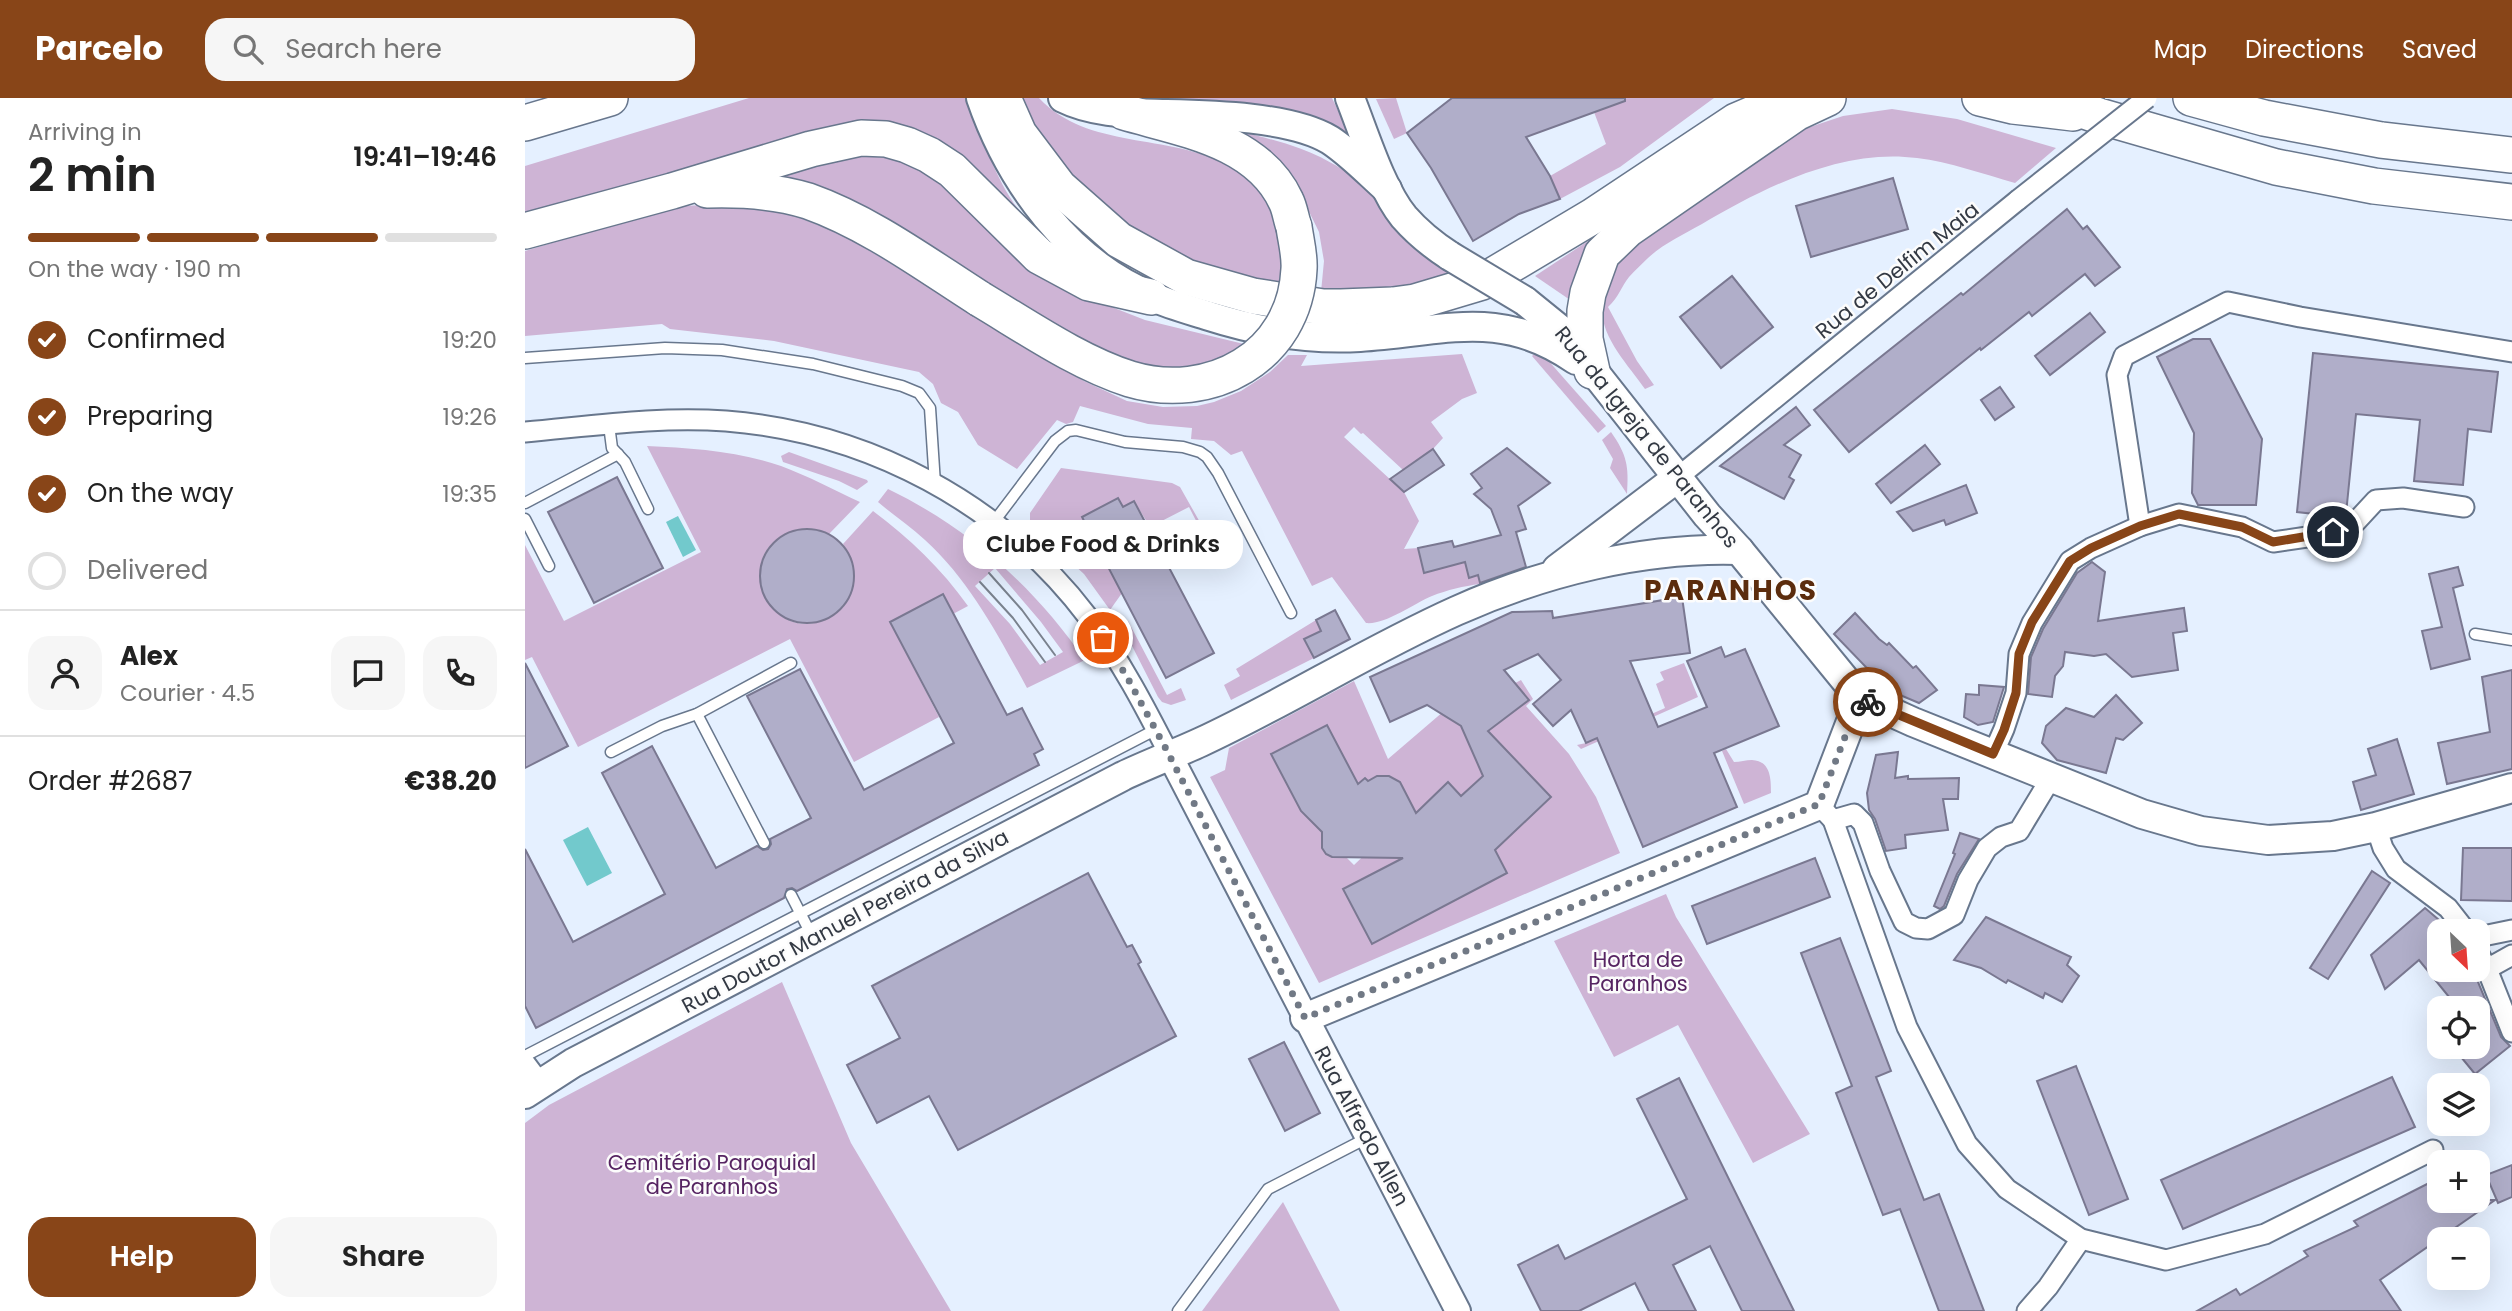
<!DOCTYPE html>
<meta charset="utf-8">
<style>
:root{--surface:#fff;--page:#f6f6f6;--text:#222;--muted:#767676;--line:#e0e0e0;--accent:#884518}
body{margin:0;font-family:Poppins,sans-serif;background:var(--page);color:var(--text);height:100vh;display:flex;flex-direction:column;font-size:26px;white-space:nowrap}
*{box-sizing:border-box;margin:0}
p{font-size:23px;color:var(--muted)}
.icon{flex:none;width:38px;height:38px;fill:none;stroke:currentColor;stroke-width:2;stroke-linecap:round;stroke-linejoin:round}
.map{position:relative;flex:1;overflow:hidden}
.drawer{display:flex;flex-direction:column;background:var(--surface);width:525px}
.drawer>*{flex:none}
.needle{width:46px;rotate:155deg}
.controls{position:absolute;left:1902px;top:821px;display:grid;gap:14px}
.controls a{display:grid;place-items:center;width:63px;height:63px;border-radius:14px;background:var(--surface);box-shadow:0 7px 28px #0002;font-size:35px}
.pin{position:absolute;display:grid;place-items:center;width:60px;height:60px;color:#fff;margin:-30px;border:4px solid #fff;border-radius:50%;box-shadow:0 2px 7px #0007}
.courier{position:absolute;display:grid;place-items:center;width:70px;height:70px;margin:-35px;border:5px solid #884518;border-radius:50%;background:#fff;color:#222;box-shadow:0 2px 9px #0007}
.bubble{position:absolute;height:49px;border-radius:21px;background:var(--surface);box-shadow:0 7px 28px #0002;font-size:23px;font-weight:600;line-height:49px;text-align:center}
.summary em{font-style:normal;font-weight:600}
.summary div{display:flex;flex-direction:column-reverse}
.summary{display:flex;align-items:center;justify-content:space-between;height:119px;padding:0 28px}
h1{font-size:46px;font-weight:600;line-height:52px}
.bar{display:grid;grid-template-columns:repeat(4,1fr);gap:10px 7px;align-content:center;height:84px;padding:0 28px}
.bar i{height:9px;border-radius:5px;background:var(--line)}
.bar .selected{background:var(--accent)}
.bar p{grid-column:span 4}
.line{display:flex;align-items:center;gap:18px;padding:0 28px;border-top:2px solid var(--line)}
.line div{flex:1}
.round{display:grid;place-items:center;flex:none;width:74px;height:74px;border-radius:21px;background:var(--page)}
ol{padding:0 28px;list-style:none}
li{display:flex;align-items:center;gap:21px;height:77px}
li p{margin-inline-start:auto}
li .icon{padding:7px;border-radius:50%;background:var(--accent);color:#fff;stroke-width:4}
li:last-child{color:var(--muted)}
li i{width:38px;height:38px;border:4px solid var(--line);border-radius:50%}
.action{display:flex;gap:14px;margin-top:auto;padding:14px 28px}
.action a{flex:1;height:80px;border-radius:21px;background:var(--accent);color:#fff;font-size:28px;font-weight:600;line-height:80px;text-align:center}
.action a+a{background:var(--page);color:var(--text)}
header{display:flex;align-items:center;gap:42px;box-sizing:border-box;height:98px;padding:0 35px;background:var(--accent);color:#fff}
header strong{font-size:33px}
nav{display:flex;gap:38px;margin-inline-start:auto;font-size:24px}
.search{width:490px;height:63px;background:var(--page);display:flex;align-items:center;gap:18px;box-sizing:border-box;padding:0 24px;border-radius:21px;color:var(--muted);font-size:26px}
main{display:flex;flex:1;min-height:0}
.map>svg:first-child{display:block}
.green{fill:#ceb4d5;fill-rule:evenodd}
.water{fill:#72c9cc}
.building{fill:#b0aec9;stroke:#7a7891;stroke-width:2}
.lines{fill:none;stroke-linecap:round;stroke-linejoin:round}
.service-casing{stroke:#68778d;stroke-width:13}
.minor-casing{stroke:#68778d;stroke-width:23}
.tertiary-casing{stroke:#68778d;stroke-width:28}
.secondary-casing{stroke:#68778d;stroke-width:32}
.motorway-casing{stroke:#68778d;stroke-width:38}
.service{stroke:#fff;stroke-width:10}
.minor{stroke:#fff;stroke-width:19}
.tertiary{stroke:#fff;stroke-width:24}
.secondary{stroke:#fff;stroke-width:28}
.motorway{stroke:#fff;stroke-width:35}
.tram{stroke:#7a828e;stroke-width:2}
.minor-bridge-casing{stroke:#68778d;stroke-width:23;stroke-linecap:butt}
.secondary-bridge-casing{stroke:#68778d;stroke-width:32;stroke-linecap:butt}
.motorway-bridge-casing{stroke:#68778d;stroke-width:38;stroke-linecap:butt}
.minor-bridge{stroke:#fff;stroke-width:19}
.secondary-bridge{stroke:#fff;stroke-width:28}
.motorway-bridge{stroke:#fff;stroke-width:35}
.done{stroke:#717985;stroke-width:7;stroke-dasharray:0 12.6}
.route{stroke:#884518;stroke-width:9}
.labels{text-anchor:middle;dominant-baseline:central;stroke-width:5;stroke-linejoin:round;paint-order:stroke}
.street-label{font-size:21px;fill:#333943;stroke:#fcfcfc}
.park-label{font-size:21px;fill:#562462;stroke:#fcfcfc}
.district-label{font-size:28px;font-weight:bold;letter-spacing:2px;fill:#5b2c0d;stroke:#fcfcfc}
</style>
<header>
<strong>Parcelo</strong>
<div class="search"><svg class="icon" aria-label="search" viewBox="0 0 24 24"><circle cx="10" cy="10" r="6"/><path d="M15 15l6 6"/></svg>Search here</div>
<nav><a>Map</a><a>Directions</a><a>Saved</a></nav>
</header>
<main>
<section class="drawer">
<div class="summary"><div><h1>2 min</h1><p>Arriving in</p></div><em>19:41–19:46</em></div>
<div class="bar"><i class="selected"></i><i class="selected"></i><i class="selected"></i><i></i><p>On the way · 190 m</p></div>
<ol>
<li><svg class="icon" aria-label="check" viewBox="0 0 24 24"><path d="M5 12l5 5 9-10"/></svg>Confirmed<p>19:20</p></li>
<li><svg class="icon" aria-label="check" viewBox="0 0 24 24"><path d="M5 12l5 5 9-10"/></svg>Preparing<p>19:26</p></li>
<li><svg class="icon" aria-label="check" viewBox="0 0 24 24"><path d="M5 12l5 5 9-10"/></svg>On the way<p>19:35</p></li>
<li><i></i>Delivered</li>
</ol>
<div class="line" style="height:126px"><a class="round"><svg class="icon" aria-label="person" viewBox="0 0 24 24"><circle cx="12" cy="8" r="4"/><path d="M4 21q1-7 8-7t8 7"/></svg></a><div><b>Alex</b><p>Courier · 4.5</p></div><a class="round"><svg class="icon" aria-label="chat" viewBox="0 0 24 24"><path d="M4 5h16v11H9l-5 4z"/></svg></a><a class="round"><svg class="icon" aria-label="phone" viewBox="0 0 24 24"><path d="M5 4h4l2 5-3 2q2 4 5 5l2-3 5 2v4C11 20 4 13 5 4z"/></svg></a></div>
<div class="line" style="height:91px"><div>Order #2687</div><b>€38.20</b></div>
<div class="action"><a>Help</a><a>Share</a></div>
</section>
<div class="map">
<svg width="1987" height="1213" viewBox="0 0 1987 1213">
<rect width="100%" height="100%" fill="#e5f0ff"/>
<!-- green -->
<g class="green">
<path d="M224,0H444C455,36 474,92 500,119C513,133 528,142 539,158L395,42L0,127V68Z"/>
<path d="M488,0H514C563,52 643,35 703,67C709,70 717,73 722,77C729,82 734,91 739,98C759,124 760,158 755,190L683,173L572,110Z"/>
<polygon points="610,0 807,0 828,43 641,4"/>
<polygon points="871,0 882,35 869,41 851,1"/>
<polygon points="1082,0 1189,0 1095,69 1035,101 1025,78 1081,46 1069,14 1085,9"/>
<path d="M1367,11L1432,21L1531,50L1490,85C1458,76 1425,64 1392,60C1317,50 1240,89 1177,126C1159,136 1138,146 1123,160C1117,166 1110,172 1104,179C1096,189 1094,199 1083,209L1112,263L1129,287L1120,291C1104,268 1076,240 1077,210C1078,194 1083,177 1086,161L1270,34L1318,18Z"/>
<path d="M710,32C756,44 787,50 827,78L931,176L902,189L796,194L799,163L794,134L771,87Z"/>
<polygon points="1201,52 1051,206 1010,178"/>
<polygon points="337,58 365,60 389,66 413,82 561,199 620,222 723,247 674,271 609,272 242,84 277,67"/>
<path d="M199,106L252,111L319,137L559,283L602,303L638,309L672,308L689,304L716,293L745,274L763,257H782L776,268L937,256L952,295L937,301L906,324L918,340L908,351L878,372L838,335L836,336L829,329L819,339L879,394L894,423L879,451L893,450L899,475L940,464L944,479L953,477L955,486C939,488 922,492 907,498C888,506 860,527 841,525L807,479L787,488L717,353L706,357L689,343L666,341L667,330L623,326L555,308L548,324L541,326L532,322L492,371L453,347L433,314L416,305L408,286L394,274L249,243L145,231L137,226L0,238V153L123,116L158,108Z"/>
<polygon points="1014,252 1081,328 1073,335 1007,258"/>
<path d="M1086,334C1102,357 1104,368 1102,396L1085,370L1088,361L1077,342Z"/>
<path d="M122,348C166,350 213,353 256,368C283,378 309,392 335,404L304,436C290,429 276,429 262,435C205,462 247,549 304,520C333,505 335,471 318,446L348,413C385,441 416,470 443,508L428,516L418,496L365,524L414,619L329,664L265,541L53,649L7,559L0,562V447L39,523L176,454Z"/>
<polygon points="264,354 342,382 343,384 332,392 314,383 258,364 256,358"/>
<polygon points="536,370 647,385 655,389 685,442 682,444 664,409 625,429 609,403 598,409 593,400 558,419 597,495 585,512 559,476 509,430 505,423 505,415"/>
<path d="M363,391C444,430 509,489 560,562L502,590C473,537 445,483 400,442C385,428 368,417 353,404ZM470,470L516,524L538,554L515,567L485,526L450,488Z"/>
<polygon points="791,522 796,533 779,541 789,560 706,602 699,587 715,578 711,571"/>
<polygon points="603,523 642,597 656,590 661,602 646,607 637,604 633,599 603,540 593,528"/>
<polygon points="1159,565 1173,599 1056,651 1052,647 1061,645 1140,610 1131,586 1139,582 1135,574"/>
<path d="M996,582L1008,601L1001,608L1044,656L1071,699L1095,755L794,885L685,679L700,672L704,650L829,583L863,661L933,601L969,596ZM983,654L980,742L937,697ZM852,678H864L875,684L878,720L829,767L818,756L807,759L801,756L797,750L800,738L790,727L839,680L843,683ZM874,762L902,817L818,791H819Z"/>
<path d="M1201,651L1209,664C1215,664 1221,662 1227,662C1246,663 1246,681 1246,695L1219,706L1197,653Z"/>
<polygon points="1141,796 1151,819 1285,1036 1228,1065 1153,927 1089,959 1029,843"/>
<polygon points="257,884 326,1045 426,1213 0,1213 0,1025 24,1007"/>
<polygon points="758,1104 815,1213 677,1213"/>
</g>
<!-- water -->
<g class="water">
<polygon points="153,418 171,452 158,459 141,424"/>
<polygon points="63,729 87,775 62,788 38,742"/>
</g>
<!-- building -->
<g class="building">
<polygon points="927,0 1100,0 1100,3 1001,39 1025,78 1035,101 994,116 948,143 906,70 882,35"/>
<polygon points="1368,80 1383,131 1286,159 1271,108"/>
<polygon points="1542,111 1558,131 1562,128 1595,169 1570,188 1560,176 1507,218 1504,214 1456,252 1455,250 1324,354 1289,312 1436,195 1438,197"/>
<polygon points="1207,178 1248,229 1196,270 1155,219"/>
<polygon points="1565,215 1580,234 1525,277 1510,258"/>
<polygon points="1668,241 1685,241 1737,341 1731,407 1673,407 1667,395 1669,335 1632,259"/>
<polygon points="1788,255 1973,274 1966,334 1943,331 1938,387 1889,383 1895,322 1831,316 1821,416 1817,419 1772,414"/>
<polygon points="1475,289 1489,309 1470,322 1456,302"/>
<polygon points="1271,309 1285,327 1259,347 1276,357 1264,379 1269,382 1259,401 1195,368"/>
<polygon points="1400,347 1415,366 1366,405 1351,386"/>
<polygon points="982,350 1025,385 993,408 1001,431 991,434 1001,469 955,485 953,477 944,480 940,464 899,475 893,450 927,443 929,449 976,437 966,411 949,396 957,390 946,376"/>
<polygon points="908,351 919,367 879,394 865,381"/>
<polygon points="92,379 138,470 69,505 23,414"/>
<polygon points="1441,387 1452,415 1421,427 1419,422 1388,433 1372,414"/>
<polygon points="593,400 598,409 609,403 689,555 641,580 557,419"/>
<circle cx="282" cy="478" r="47"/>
<polygon points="1567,464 1580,474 1573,523 1659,510 1662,533 1648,535 1653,572 1607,579 1581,556 1569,558 1540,554 1538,568 1530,578 1527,599 1503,596 1506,559 1518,531 1552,475"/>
<polygon points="1933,469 1938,487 1928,490 1945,561 1906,571 1897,533 1917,529 1904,476"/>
<polygon points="418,496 482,617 497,610 518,651 509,656 514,667 272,793 267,790 262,791 259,800 11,930 0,908 0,751 48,844 140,796 77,675 127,648 191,770 232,748 238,752 243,751 246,746 245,741 286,720 222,598 275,571 339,692 429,645 365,524"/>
<polygon points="1157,499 1165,555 1105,563 1133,629 1182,609 1162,563 1196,549 1200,559 1220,551 1254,628 1189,655 1212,709 1118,749 1072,640 1061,645 1046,612 1028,628 1008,606 1036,582 1013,556 979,572 1004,602 963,633 1026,699 970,752 982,775 847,846 818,791 878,760 807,759 801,756 797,750 797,734 776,713 746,656 802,627 833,686 840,680 843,683 852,678 864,678 875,684 891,715 923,684 936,698 958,678 936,628 902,607 865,624 845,579 987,514 1027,513 1028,520"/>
<polygon points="810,512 825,541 789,560 779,541 796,533 791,522"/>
<polygon points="1330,515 1354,541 1362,547 1364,545 1388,570 1391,568 1412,592 1394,605 1363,592 1309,536"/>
<polygon points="0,565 43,648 0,670"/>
<polygon points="1987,572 1987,671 1922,686 1913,645 1965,634 1957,579"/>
<polygon points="1454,587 1479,589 1468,624 1453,627 1439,619 1441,596 1454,597"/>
<polygon points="1591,597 1617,625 1598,642 1591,640 1581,675 1532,662 1517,645 1521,628 1541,610 1569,619"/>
<polygon points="1872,641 1889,696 1836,712 1828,684 1851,677 1843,651"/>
<polygon points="1373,654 1370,680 1383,678 1383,681 1434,680 1433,701 1418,701 1423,732 1380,737 1381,750 1361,753 1350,721 1344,712 1342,695 1351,657"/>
<polygon points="1435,735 1454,741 1432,776 1419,808 1415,811 1409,808 1430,756 1428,755"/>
<polygon points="1938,750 1987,750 1987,803 1936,802"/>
<polygon points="1290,760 1305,799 1182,846 1167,808"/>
<polygon points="1847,773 1865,785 1803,881 1785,870"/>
<polygon points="563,775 602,849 607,847 616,864 613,866 651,938 433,1052 404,998 352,1025 322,967 375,940 347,888"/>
<polygon points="1900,810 1914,822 1914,872 1948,872 1976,939 1985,948 1950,976 1927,948 1953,948 1953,910 1933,910 1894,862 1860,891 1846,857"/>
<polygon points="1461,819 1546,859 1542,867 1554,878 1537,904 1520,895 1518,900 1483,882 1481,885 1456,870 1429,862"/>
<polygon points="1315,840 1366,973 1351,979 1399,1102 1414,1096 1459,1213 1414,1213 1375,1111 1358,1117 1311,995 1327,988 1276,855"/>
<polygon points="759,944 795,1015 760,1033 724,961"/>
<polygon points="1551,968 1603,1101 1564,1117 1512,983"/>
<polygon points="1867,979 1890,1029 1658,1131 1636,1082"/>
<polygon points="1154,980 1269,1213 1217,1213 1185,1148 1148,1167 1171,1213 1124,1213 1110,1185 1054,1213 1016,1213 993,1167 1033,1147 1040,1161 1162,1101 1112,1001"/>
<polygon points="1987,1067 1987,1099 1973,1105 1961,1077"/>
<polygon points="1914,1080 1914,1102 1970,1102 1855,1182 1876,1213 1672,1213 1711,1191 1715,1197 1783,1158 1779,1153 1833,1128 1829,1123"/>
</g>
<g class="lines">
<!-- service casing -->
<g class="service-casing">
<g id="service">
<polyline points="0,260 140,250 197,252 288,266 377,288 394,295 405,310 410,386"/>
<polyline points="84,327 87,350 100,364 123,411"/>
<polyline points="0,405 93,356"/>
<polyline points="0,421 24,468"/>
<polyline points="468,425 530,343 543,333 551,332 600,344 658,349 675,354 682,359 693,375 766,515"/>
<polyline points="1950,536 1987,542"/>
<polyline points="172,616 239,745"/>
<polyline points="86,654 137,628 172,616 266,565"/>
<polyline points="266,797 286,836"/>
<polyline points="0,958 630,632"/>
<polyline points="653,1213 743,1091 842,1040"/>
</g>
</g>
<!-- minor casing -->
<g class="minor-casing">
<g id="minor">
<path d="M0,334C67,328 134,318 201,323C343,334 477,405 563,519C595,561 620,609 644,656"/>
<polyline points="1152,380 1493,102"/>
<polyline points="1615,428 1592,277 1599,258 1703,204 1775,219 1987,254"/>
<polyline points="1468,656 1479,631 1491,595 1494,556 1507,525 1545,463 1566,450 1615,428 1654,416 1717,429 1748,444 1789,438 1826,429 1851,402 1878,400 1939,409"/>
<polyline points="1294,707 1308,722 1382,929 1442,1046 1482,1091 1556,1141 1641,1162 1740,1136 1908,1052"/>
<polyline points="1308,722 1329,716 1338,725 1355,773 1379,824 1391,830 1403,831 1429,817 1443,782 1462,750 1476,739 1494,733 1526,680"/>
<polyline points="1851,729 1858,750 1871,771 1923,810 1941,833"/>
<polyline points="1953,839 1987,832"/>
<polyline points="1953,854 1962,871 1987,934"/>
<polyline points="1962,871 1987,857"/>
<polyline points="0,965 15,985"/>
<polyline points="1502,1213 1523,1189 1556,1141"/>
</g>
</g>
<!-- tertiary casing -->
<g class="tertiary-casing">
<polyline id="tertiary" points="644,656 933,1213"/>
</g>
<!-- secondary casing -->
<g class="secondary-casing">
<g id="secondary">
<path d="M456,0C485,84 544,165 628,199C646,207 665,212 684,218C734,234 783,242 835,239C919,234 975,209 1051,262"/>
<path d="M538,0C568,15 604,15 637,16C683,17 765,18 805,42C825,55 844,75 862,91"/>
<path d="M825,0C839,35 856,91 879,119C893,135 908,147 925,158"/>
<polyline points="1000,203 1037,233 1182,417 1214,452 1335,600 1388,624 1617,716 1676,733 1743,742 1808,738 1851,729 1987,690"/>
<polyline points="1032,471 1152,380"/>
<polyline points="780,920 1294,707 1335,600"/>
<path d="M0,996L48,965L598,678C623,666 650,656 676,644C762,604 844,552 931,513C1018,474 1118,449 1214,452"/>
</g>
</g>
<!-- motorway casing -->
<g class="motorway-casing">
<g id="motorway">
<polyline points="478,0 494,36 534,89 594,142 661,179 728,198 798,209 816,209 868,207 890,204 957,184 1068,118 1211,23 1244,9 1277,0"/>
<polyline points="1455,0 1488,8 1548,15"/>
<polyline points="1523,0 1574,18 1751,69 1849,88 1987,104"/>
<polyline points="1666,0 1739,20 1856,42 1987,57"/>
<path d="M599,14C657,31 733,42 761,103C765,111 766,121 769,129"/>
<polyline points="0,25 85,0"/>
<path d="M182,92C215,91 251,93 283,103C345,125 400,166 455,201"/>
<polyline points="0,133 147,93 286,51 336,40 361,41 382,47 404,57 427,72 514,158 564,185 626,199"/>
<polyline points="1067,273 1060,241 1060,213 1063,195 1077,156 1103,131 1271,15 1303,0"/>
</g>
</g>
<!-- service -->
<use href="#service" class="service"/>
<!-- minor -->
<use href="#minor" class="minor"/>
<!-- tertiary -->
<use href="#tertiary" class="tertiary"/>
<!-- secondary -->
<use href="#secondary" class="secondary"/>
<!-- motorway -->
<use href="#motorway" class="motorway"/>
<!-- tram -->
<g class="tram">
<polyline points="464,475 497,512 530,557"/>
<polyline points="455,484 488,520 520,564"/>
</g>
<!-- minor-bridge casing -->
<g class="minor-bridge-casing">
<polyline id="minor-bridge" points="1493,102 1622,0"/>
</g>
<!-- secondary-bridge casing -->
<g class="secondary-bridge-casing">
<polyline id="secondary-bridge" points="925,158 1000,203"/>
</g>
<!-- motorway-bridge casing -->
<g class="motorway-bridge-casing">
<path id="motorway-bridge" d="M455,201C502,229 554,265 605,281C685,305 770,259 774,171C775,158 771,143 769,129"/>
</g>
<!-- minor-bridge -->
<use href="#minor-bridge" class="minor-bridge"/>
<!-- secondary-bridge -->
<use href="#secondary-bridge" class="secondary-bridge"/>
<!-- motorway-bridge -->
<use href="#motorway-bridge" class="motorway-bridge"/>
</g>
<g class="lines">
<!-- done -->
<polyline class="done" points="578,540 602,579 640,649 780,920 1294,706 1335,600 1343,604"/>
<!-- route -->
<polyline class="route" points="1343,604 1468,656 1479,632 1491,595 1494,556 1507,524 1545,463 1566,450 1615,428 1654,416 1717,429 1748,444 1808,434"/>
</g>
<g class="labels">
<!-- street labels -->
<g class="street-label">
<text transform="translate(1372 172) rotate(-39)">Rua de Delfim Maia</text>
<text transform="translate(1122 339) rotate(51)">Rua da Igreja de Paranhos</text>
<text transform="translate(320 823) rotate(-28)">Rua Doutor Manuel Pereira da Silva</text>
<text transform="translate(837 1028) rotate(62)">Rua Alfredo Allen</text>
</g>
<!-- park labels -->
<g class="park-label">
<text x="1113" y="861">Horta de<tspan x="1113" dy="24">Paranhos</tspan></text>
<text x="187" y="1064">Cemitério Paroquial<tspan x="187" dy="24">de Paranhos</tspan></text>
</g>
<!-- district labels -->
<g class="district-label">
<text x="1206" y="492">PARANHOS</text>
</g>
</g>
</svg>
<div class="controls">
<a><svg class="needle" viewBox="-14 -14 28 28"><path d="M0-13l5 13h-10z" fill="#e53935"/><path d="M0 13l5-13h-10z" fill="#767676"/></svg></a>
<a><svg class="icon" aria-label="locate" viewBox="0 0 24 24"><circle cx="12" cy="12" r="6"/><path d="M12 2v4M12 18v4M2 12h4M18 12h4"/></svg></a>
<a><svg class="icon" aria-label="layers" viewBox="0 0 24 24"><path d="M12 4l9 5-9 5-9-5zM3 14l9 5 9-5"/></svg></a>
<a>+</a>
<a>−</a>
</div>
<div class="pin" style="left:578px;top:540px;background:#ea580c"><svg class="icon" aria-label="bag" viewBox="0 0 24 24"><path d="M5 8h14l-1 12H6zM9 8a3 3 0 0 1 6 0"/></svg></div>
<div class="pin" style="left:1808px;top:434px;background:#1f2937"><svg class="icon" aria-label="home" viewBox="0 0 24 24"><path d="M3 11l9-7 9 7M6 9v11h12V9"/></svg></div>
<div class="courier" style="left:1343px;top:604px"><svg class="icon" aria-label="bike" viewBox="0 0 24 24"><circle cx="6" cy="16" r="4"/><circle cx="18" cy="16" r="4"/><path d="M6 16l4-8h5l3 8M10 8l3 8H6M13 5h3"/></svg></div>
<div class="bubble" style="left:438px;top:422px;width:280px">Clube Food &amp; Drinks</div>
</div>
</main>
